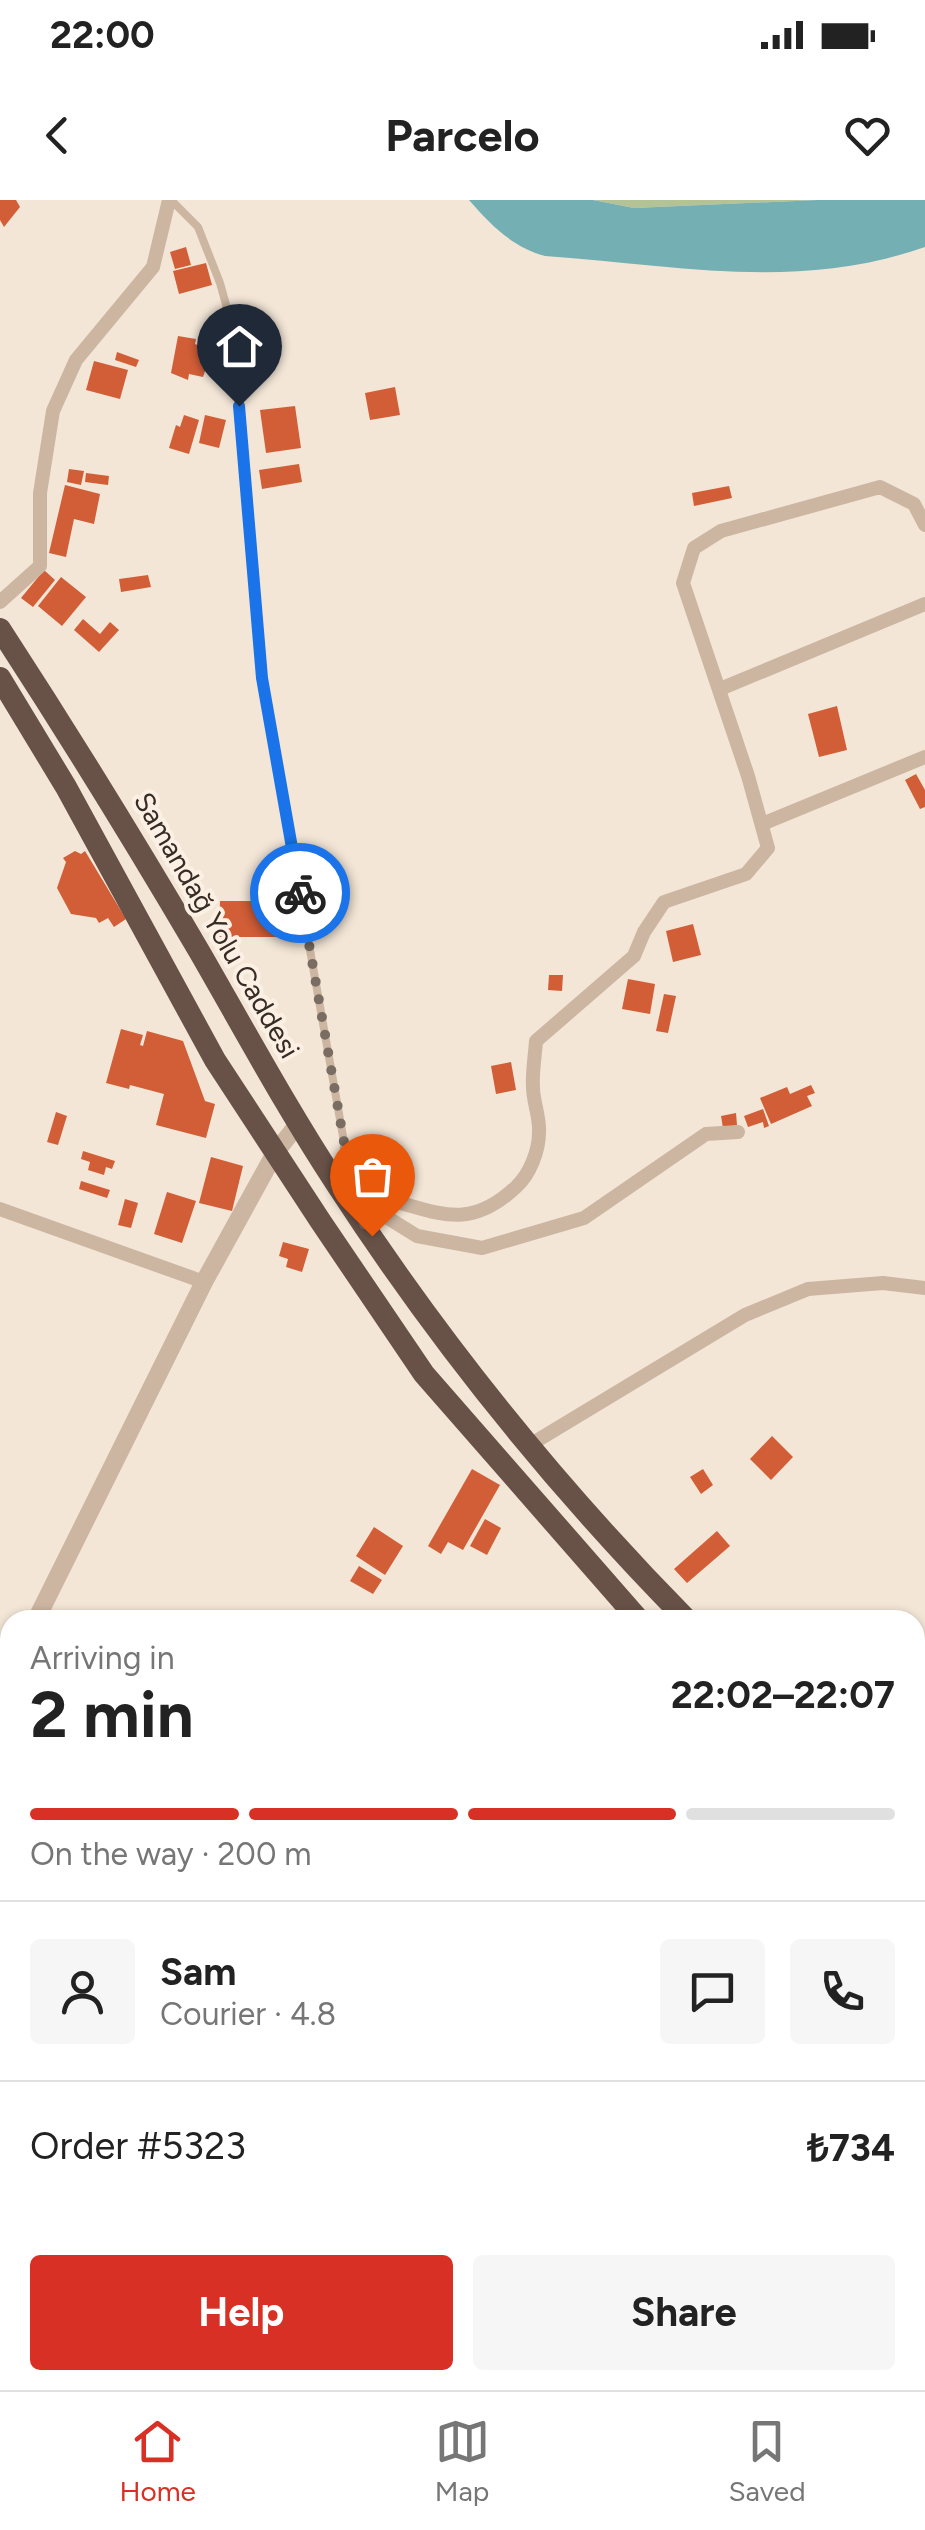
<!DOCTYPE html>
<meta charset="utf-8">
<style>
:root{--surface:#fff;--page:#f6f6f6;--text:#222;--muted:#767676;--line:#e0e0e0;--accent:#d93025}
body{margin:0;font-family:Figtree,sans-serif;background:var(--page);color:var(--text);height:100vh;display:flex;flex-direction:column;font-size:38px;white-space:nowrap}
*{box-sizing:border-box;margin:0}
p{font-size:32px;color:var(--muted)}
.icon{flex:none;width:55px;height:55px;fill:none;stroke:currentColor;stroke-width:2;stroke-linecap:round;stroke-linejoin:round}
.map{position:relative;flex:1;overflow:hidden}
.sheet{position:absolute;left:0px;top:1410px;width:925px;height:780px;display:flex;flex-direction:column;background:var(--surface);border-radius:30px 30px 0 0;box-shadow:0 2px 8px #0004}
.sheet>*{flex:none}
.pin{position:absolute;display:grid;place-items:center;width:85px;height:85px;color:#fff;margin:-102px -42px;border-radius:50% 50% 50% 0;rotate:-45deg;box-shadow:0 0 10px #0007}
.pin .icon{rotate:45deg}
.courier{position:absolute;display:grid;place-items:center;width:100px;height:100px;margin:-50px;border:8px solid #1a73e8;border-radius:50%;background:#fff;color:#222;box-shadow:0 2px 12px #0007}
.summary em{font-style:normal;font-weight:700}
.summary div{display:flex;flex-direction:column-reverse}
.summary{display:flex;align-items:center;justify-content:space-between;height:170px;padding:0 30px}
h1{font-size:65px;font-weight:700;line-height:75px}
.bar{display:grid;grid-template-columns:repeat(4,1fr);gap:15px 10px;align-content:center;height:120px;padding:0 30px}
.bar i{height:12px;border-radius:8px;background:var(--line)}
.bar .current{background:var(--accent)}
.bar p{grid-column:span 4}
.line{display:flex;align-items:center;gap:25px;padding:0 30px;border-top:2px solid var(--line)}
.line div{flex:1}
.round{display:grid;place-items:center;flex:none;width:105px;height:105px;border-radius:10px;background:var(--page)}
.cta{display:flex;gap:20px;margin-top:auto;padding:20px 30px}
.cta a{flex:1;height:115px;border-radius:10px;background:var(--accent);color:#fff;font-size:40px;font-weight:700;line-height:115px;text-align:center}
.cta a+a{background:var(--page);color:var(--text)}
.status{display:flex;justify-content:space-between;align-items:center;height:70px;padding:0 50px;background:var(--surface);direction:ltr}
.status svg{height:28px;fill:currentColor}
header{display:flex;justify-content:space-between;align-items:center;height:130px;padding:0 30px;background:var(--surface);font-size:45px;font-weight:700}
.menu{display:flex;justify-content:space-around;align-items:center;height:140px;border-top:2px solid var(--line);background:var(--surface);font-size:28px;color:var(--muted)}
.menu a{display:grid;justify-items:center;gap:5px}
.menu .current{color:var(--accent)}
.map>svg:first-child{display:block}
.green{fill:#b4c396}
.water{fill:#74afb3}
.building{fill:#d15e37}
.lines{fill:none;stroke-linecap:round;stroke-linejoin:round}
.service{stroke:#ccb6a2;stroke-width:8}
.minor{stroke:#ccb6a2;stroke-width:14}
.tertiary{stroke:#ccb6a2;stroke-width:18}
.trunk{stroke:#685248;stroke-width:22}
.done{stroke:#786c63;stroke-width:10;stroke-dasharray:0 18}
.route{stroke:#1a73e8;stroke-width:12}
.labels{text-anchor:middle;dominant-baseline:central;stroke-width:8;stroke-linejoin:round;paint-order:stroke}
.street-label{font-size:28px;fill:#362b25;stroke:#fbf0e3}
</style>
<div class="status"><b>22:00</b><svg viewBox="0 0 49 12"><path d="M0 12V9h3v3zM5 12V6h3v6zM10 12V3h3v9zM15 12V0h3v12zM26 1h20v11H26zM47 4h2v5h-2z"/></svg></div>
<header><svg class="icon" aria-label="back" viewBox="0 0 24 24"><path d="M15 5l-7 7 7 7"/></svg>Parcelo<svg class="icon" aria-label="heart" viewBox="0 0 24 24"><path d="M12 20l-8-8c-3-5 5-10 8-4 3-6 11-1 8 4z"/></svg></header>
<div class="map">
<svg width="925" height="2190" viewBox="0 0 925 2190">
<rect width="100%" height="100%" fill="#f3e6d7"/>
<!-- green -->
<polygon class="green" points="593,0 818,0 634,8"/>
<!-- water -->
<path class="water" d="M469,0H593L634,8L818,0H925V47C796,92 677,65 545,56C512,47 491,25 469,0Z"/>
<!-- building -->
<g class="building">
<polygon points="0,0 16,0 20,7 4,27 0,20"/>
<polygon points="186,47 191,65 175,69 170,52"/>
<polygon points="206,63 212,85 179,94 173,71"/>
<polygon points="178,136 196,139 195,144 212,151 203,177 189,174 188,180 171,173"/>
<polygon points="117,152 139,160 136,167 115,160"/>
<polygon points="94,161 128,170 120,199 86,190"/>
<polygon points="395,187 400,215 370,220 365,193"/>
<polygon points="295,206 301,248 266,253 260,210"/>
<polygon points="184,215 199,220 189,254 169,248 176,225 180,227"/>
<polygon points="205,215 226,220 219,248 199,243"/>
<polygon points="299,264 302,282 262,289 259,270"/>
<polygon points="69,269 84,271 81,285 67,282"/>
<polygon points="86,273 109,276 108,285 85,282"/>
<polygon points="65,285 100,294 94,324 74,319 66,357 49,353"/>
<polygon points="729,286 732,298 694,306 692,293"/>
<polygon points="44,370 55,380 33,407 21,398"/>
<polygon points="148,375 151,387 121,392 119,379"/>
<polygon points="61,377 86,397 62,426 38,406"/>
<polygon points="83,419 100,434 110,422 119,430 99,452 74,430"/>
<polygon points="837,506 847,550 819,557 808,514"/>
<polygon points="916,574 925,590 925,607 920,609 905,580"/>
<polygon points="75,651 81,654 85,651 126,719 114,727 108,718 99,723 96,718 71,714 57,688 66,662 63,658"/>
<polygon points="220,701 288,701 288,737 219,737"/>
<polygon points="693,724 701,755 673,762 666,731"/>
<polygon points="549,775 563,775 562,791 548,790"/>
<polygon points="628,779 655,784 650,814 622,809"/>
<polygon points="664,794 676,796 668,833 656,831"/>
<polygon points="121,829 143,835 140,845 143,846 147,831 183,841 205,901 215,904 206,938 156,925 164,894 130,885 129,889 106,883"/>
<polygon points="511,862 516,890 496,894 491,866"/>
<polygon points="811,885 815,893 807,896 812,906 771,924 760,898 787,887 790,894"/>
<polygon points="763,909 769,926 764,928 763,922 748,927 744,916"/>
<polygon points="56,912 67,916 58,945 47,942"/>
<polygon points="736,913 737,925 723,928 721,916"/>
<polygon points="83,951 115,961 112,969 106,967 104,975 88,970 90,962 81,959"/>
<polygon points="211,957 243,966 232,1011 199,1003"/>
<polygon points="81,981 110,990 107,998 79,989"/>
<polygon points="167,992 196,1001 182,1043 154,1034"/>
<polygon points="125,999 138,1003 131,1028 118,1025"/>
<polygon points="283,1042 309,1049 302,1072 286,1067 288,1059 279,1056"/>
<polygon points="772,1236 793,1257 771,1280 750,1259"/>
<polygon points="472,1269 500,1285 463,1350 448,1342 441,1354 428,1346"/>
<polygon points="703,1269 713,1285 701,1294 690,1277"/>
<polygon points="485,1319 501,1328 487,1355 470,1346"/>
<polygon points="374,1327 403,1346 385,1375 356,1356"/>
<polygon points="717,1331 730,1346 687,1383 674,1369"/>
<polygon points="359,1366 382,1380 373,1394 350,1381"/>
<polygon points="1,1598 10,1600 9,1632 0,1630"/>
<polygon points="10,1651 10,1668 0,1707 0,1652"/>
<polygon points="925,1754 925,1795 915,1798 915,1757"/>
</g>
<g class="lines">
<!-- service -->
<polyline class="service" points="171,0 198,27 220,83 235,137 262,479 344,942 343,980"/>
<!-- minor -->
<g class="minor">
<polyline points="0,402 40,366 40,293 53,211 76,160 153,67 169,0"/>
<polyline points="720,489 925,404"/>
<polyline points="762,624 925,557"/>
<path d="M343,994C355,995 369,995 381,998C437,1011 467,1033 516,987C530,974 539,951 539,932C540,917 533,902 533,887C532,872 535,856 536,841L634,756L644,732L664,702L746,674L768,648L748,576L683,383L694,348L721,331L880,287L914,304L925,325"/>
<polyline points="378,997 388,1018 417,1036 482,1048 584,1018 706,934 738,932"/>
<polyline points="0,1009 204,1082"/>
<polyline points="528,1246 745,1115 808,1089 883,1083 925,1088"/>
<polyline points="0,1639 10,1637"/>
</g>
<!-- tertiary -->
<g class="tertiary">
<polyline points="36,1420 204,1082 275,953 298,924"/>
<polyline points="0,1496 10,1472"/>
</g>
<!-- trunk -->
<g class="trunk">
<path d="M0,429C69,535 135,642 199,751C244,829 287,909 337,985C439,1142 556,1287 687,1420"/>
<polyline points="0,478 66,587 215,860 321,1022 424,1174 639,1420"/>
<polyline points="915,1657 925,1667"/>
<polyline points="915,1711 925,1721"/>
</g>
</g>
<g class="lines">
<!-- done -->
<polyline class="done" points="300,693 344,942 343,994 372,1036"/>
<!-- route -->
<polyline class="route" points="239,206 262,478 300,693"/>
</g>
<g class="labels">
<!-- street labels -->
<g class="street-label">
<text transform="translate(217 725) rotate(60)">Samandağ Yolu Caddesi</text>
</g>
</g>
</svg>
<div class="pin" style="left:372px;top:1036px;background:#ea580c"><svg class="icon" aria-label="bag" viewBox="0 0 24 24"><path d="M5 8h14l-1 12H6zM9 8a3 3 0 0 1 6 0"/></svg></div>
<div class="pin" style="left:239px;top:206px;background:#1f2937"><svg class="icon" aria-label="home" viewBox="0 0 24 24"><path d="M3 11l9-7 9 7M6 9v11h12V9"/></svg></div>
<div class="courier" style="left:300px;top:693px"><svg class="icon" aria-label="bike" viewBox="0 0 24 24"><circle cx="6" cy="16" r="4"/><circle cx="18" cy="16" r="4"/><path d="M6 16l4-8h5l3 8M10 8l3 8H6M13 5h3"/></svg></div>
<section class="sheet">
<div class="summary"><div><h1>2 min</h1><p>Arriving in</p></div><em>22:02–22:07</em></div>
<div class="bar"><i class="current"></i><i class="current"></i><i class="current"></i><i></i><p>On the way · 200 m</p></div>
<div class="line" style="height:180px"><a class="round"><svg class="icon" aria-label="person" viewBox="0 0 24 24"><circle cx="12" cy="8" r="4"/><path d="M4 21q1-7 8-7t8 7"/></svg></a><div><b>Sam</b><p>Courier · 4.8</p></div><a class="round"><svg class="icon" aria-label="chat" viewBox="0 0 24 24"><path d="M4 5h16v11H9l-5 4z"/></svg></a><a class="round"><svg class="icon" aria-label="phone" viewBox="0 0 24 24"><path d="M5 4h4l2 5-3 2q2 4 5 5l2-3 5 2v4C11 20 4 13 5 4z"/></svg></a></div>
<div class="line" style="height:130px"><div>Order #5323</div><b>₺734</b></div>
<div class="cta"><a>Help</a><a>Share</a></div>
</section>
</div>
<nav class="menu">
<a class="current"><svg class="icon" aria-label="home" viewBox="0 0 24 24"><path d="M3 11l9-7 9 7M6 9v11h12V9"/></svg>Home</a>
<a><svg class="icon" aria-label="map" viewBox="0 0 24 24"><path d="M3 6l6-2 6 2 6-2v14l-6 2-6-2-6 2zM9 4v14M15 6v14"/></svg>Map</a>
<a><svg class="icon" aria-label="saved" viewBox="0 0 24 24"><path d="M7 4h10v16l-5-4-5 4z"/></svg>Saved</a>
</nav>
